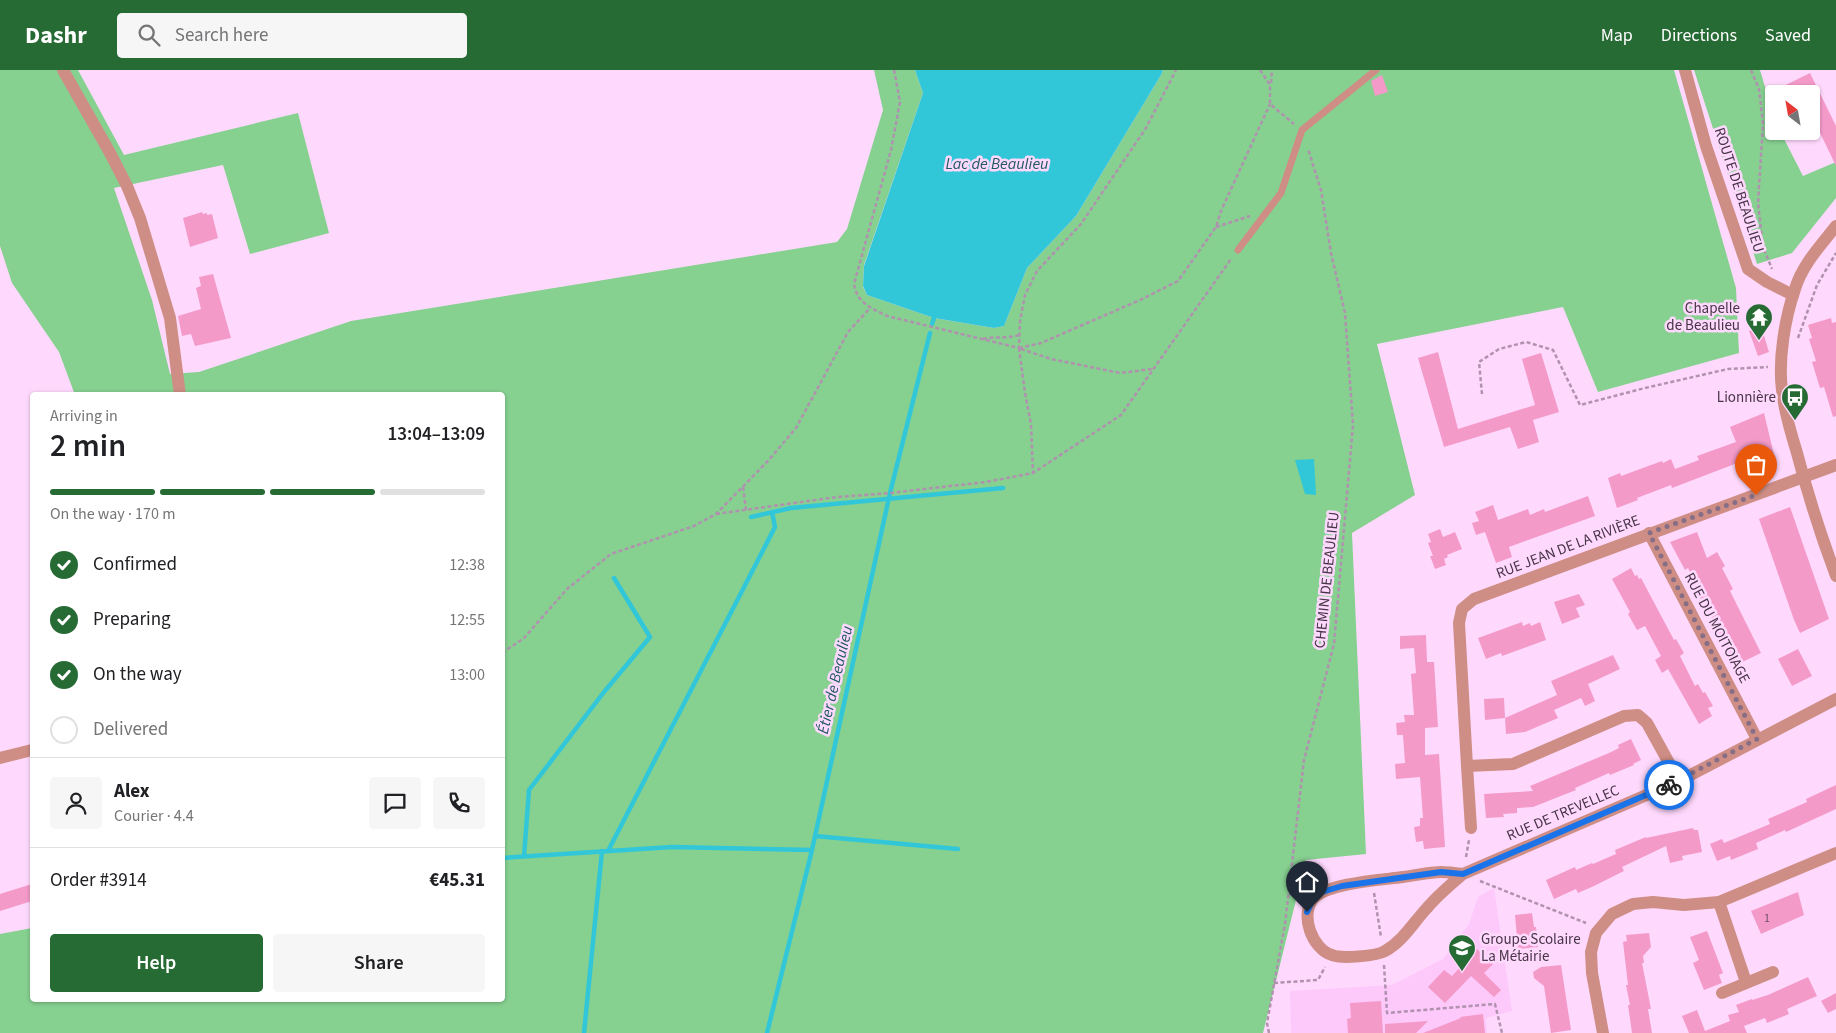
<!DOCTYPE html>
<meta charset="utf-8">
<style>
:root{--surface:#fff;--page:#f6f6f6;--text:#202124;--muted:#757577;--line:#e0e0e0;--accent:#266a34}
body{margin:0;font-family:"Source Sans 3",sans-serif;background:var(--page);color:var(--text);height:100vh;display:flex;flex-direction:column;font-size:19px;white-space:nowrap}
*{box-sizing:border-box;margin:0}
p{font-size:16px;color:var(--muted)}
.icon{flex:none;width:28px;height:28px;fill:none;stroke:currentColor;stroke-width:2;stroke-linecap:round;stroke-linejoin:round}
.map{position:relative;flex:1;overflow:hidden}
.drawer{position:absolute;left:30px;top:322px;width:475px;height:610px;display:flex;flex-direction:column;background:var(--surface);border-radius:5px;box-shadow:0 1px 4px #0004}
.drawer>*{flex:none}
.needle{width:32px;rotate:329deg}
.tools{position:absolute;left:1765px;top:15px;display:grid;gap:10px}
.tools a{display:grid;place-items:center;width:55px;height:55px;border-radius:5px;background:var(--surface);box-shadow:0 1px 4px #0004;font-size:25px}
.pin{position:absolute;display:grid;place-items:center;width:42px;height:42px;color:#fff;margin:-51px -21px;border-radius:50% 50% 50% 0;rotate:-45deg;box-shadow:0 0 5px #0007}
.pin .icon{rotate:45deg}
.courier{position:absolute;display:grid;place-items:center;width:50px;height:50px;margin:-25px;border:4px solid #1a73e8;border-radius:50%;background:#fff;color:#222;box-shadow:0 1px 6px #0007}
.headline em{font-style:normal;font-weight:600}
.headline div{display:flex;flex-direction:column-reverse}
.headline{display:flex;align-items:center;justify-content:space-between;height:85px;padding:0 20px}
h1{font-size:32px;font-weight:600;line-height:38px}
.bar{display:grid;grid-template-columns:repeat(4,1fr);gap:8px 5px;align-content:center;height:60px;padding:0 20px}
.bar i{height:6px;border-radius:4px;background:var(--line)}
.bar .current{background:var(--accent)}
.bar p{grid-column:span 4}
.line{display:flex;align-items:center;gap:12px;padding:0 20px;border-top:1px solid var(--line)}
.line div{flex:1}
.round{display:grid;place-items:center;flex:none;width:52px;height:52px;border-radius:5px;background:var(--page)}
ol{padding:0 20px;list-style:none}
li{display:flex;align-items:center;gap:15px;height:55px}
li p{margin-inline-start:auto}
li .icon{padding:5px;border-radius:50%;background:var(--accent);color:#fff;stroke-width:4}
li:last-child{color:var(--muted)}
li i{width:28px;height:28px;border:2px solid var(--line);border-radius:50%}
.cta{display:flex;gap:10px;margin-top:auto;padding:10px 20px}
.cta a{flex:1;height:58px;border-radius:5px;background:var(--accent);color:#fff;font-size:20px;font-weight:600;line-height:58px;text-align:center}
.cta a+a{background:var(--page);color:var(--text)}
header{display:flex;align-items:center;gap:30px;box-sizing:border-box;height:70px;padding:0 25px;background:var(--accent);color:#fff}
header strong{font-size:24px}
nav{display:flex;gap:28px;margin-inline-start:auto;font-size:18px}
.search{width:350px;height:45px;background:var(--page);display:flex;align-items:center;gap:12px;box-sizing:border-box;padding:0 18px;border-radius:5px;color:var(--muted);font-size:19px}
.map>svg:first-child{display:block}
.built{fill:#fdc8fa}
.green{fill:#86d090}
.water{fill:#31c7d9}
.lines{fill:none;stroke-linecap:round;stroke-linejoin:round}
.stream{stroke:#31c7d9;stroke-width:4.5}
.building{fill:#f49ac9}
.path{stroke:#b092af;stroke-width:2.5;stroke-dasharray:4 2.5;stroke-linecap:butt}
.service{stroke:#cf8e85;stroke-width:7}
.minor{stroke:#cf8e85;stroke-width:12}
.done{stroke:#876e87;stroke-width:5;stroke-dasharray:0 9}
.route{stroke:#1a73e8;stroke-width:6}
.labels{text-anchor:middle;dominant-baseline:central;stroke-width:5;stroke-linejoin:round;paint-order:stroke}
.number-label{font-size:12px;fill:#724e68}
.street-label{font-size:15px;fill:#473547;stroke:#ffd9fd}
.poi-label{font-size:15px;fill:#473547;stroke:#ffd9fd;text-anchor:end}
.water-label{font-size:16px;font-style:italic;fill:#205a62;stroke:#ffd9fd}
</style>
<header>
<strong>Dashr</strong>
<div class="search"><svg class="icon" aria-label="search" viewBox="0 0 24 24"><circle cx="10" cy="10" r="6"/><path d="M15 15l6 6"/></svg>Search here</div>
<nav><a>Map</a><a>Directions</a><a>Saved</a></nav>
</header>
<div class="map">
<svg width="1836" height="963" viewBox="0 0 1836 963">
<rect width="100%" height="100%" fill="#ffd9fd"/>
<!-- built -->
<polygon class="built" points="1494,818 1512,941 1486,948 1487,963 1291,963 1290,921 1392,915 1443,889 1469,854 1478,827"/>
<!-- green -->
<g class="green">
<polygon points="0,0 78,0 124,85 298,43 329,163 250,184 223,95 114,118 152,230 170,304 199,302 351,251 837,172 847,159 883,40 874,0 915,0 923,23 864,195 863,217 867,225 934,248 994,258 1004,256 1027,198 1076,146 1161,5 1163,0 1674,0 1736,218 1739,283 1598,322 1563,237 1377,274 1415,425 1352,463 1366,784 1306,790 1263,963 0,963 0,864 32,858 32,930 502,930 502,325 75,325 59,282 12,213 0,176"/>
<polygon points="1694,0 1760,0 1774,47 1774,61 1780,61 1803,106 1836,92 1836,128 1792,183 1757,194"/>
</g>
<!-- water -->
<g class="water">
<polygon points="915,0 1163,0 1161,5 1076,146 1027,198 1004,256 994,258 934,248 867,225 863,216 864,196 923,23"/>
<polygon points="1314,389 1316,425 1305,424 1295,390"/>
</g>
<g class="lines">
<!-- stream -->
<g class="stream">
<polyline points="932,254 934,248"/>
<polyline points="751,447 791,438 1003,418"/>
<polyline points="815,766 958,779"/>
<polyline points="608,781 775,457 772,442"/>
<polyline points="524,786 529,720 604,622 650,567 614,508"/>
<polyline points="502,788 672,777 812,780"/>
<polyline points="584,963 602,781"/>
<polyline points="767,963 812,780 890,423 930,263"/>
</g>
</g>
<!-- building -->
<g class="building">
<polygon points="1810,3 1836,56 1836,96 1811,44 1811,24 1767,24"/>
<polygon points="1382,5 1388,22 1375,26 1371,11"/>
<polygon points="202,142 203,144 207,143 207,145 212,144 218,168 190,177 183,148"/>
<polygon points="213,204 231,268 195,276 191,264 182,266 178,246 201,239 196,218 201,216 199,207"/>
<polygon points="1831,248 1832,253 1836,252 1836,346 1833,347 1824,317 1820,318 1812,292 1816,291 1809,269 1812,268 1808,255"/>
<polygon points="1761,256 1769,282 1758,286 1749,261"/>
<polygon points="1438,282 1458,359 1535,335 1522,289 1541,283 1559,342 1533,350 1539,372 1518,379 1510,357 1444,377 1418,288"/>
<polygon points="1764,343 1776,393 1745,404 1740,392 1672,418 1671,415 1637,428 1638,430 1617,438 1608,408 1620,403 1621,406 1662,391 1663,393 1671,389 1675,399 1699,390 1697,386 1736,372 1730,357"/>
<polygon points="1588,426 1595,446 1509,477 1512,487 1496,493 1485,462 1476,465 1472,453 1479,451 1475,442 1493,435 1498,450 1528,439 1530,445 1544,439 1545,442"/>
<polygon points="1790,437 1829,549 1800,563 1794,550 1759,449"/>
<polygon points="1440,459 1443,467 1455,462 1462,479 1447,485 1448,487 1444,489 1446,495 1435,499 1430,486 1433,486 1428,473 1431,472 1428,464"/>
<polygon points="1697,462 1707,488 1717,482 1725,496 1722,498 1733,519 1730,521 1761,583 1736,595 1718,562 1720,561 1696,521 1699,520 1688,498 1685,500 1670,472"/>
<polygon points="1631,498 1635,506 1637,505 1639,509 1641,508 1674,570 1676,569 1684,583 1680,586 1695,616 1698,614 1703,623 1705,622 1713,636 1708,638 1712,646 1699,654 1668,599 1662,603 1655,590 1661,586 1645,556 1637,560 1628,544 1630,542 1612,509"/>
<polygon points="1579,524 1585,535 1576,538 1580,547 1562,554 1554,532"/>
<polygon points="1522,552 1523,556 1530,553 1531,556 1540,552 1546,570 1502,586 1501,583 1486,589 1478,568"/>
<polygon points="1426,565 1427,592 1434,592 1438,657 1425,658 1425,685 1439,684 1445,777 1424,779 1423,771 1416,772 1414,757 1420,756 1420,748 1423,748 1420,707 1396,709 1395,694 1405,693 1403,665 1397,665 1396,653 1405,652 1404,645 1414,645 1411,604 1416,603 1414,578 1400,579 1400,566"/>
<polygon points="1798,579 1812,606 1792,616 1778,589"/>
<polygon points="1613,585 1620,599 1588,614 1595,631 1585,636 1581,628 1554,640 1558,648 1525,662 1506,664 1505,648 1485,650 1484,629 1504,628 1505,648 1557,625 1551,611"/>
<polygon points="1631,669 1641,690 1633,694 1634,695 1610,705 1609,703 1575,718 1576,720 1533,737 1517,738 1517,743 1503,744 1504,747 1486,748 1484,724 1533,721 1530,716 1609,683 1619,678 1618,675"/>
<polygon points="1836,715 1836,739 1786,762 1785,760 1756,773 1758,779 1731,790 1730,786 1717,791 1710,774 1722,769 1724,773 1770,754 1768,749 1807,732 1806,729"/>
<polygon points="1693,758 1694,760 1698,760 1702,782 1682,786 1683,790 1670,793 1666,776 1622,797 1624,801 1594,816 1578,823 1576,819 1554,829 1546,810 1575,797 1576,800 1592,793 1593,794 1616,784 1615,780 1646,767 1646,768"/>
<polygon points="32,814 32,831 0,841 0,824"/>
<polygon points="1798,822 1804,845 1761,864 1751,841"/>
<polygon points="1532,843 1534,857 1536,857 1538,877 1518,879 1515,845"/>
<polygon points="1707,861 1723,903 1719,905 1722,913 1704,920 1693,893 1699,890 1690,867"/>
<polygon points="1649,863 1651,877 1643,886 1644,893 1642,893 1651,939 1648,939 1652,963 1632,963 1628,935 1630,935 1626,915 1628,915 1623,872 1627,871 1626,865"/>
<polygon points="1477,879 1493,894 1484,903 1501,920 1494,927 1471,906 1445,933 1428,917 1444,900 1452,906"/>
<polygon points="1561,895 1571,960 1551,963 1544,916 1534,908 1533,902 1541,897"/>
<polygon points="1808,907 1817,926 1787,939 1789,944 1767,953 1765,948 1744,956 1747,963 1689,963 1682,946 1697,940 1705,961 1730,951 1728,945 1739,942 1736,935 1752,929 1752,930 1768,925"/>
<polygon points="1836,923 1836,939 1828,943 1821,931"/>
<polygon points="1381,931 1383,963 1348,963 1347,949 1351,948 1350,933"/>
<polygon points="1483,944 1485,963 1423,963 1461,948 1460,947"/>
<polygon points="1428,951 1416,963 1385,963 1385,954"/>
</g>
<g class="lines">
<!-- path -->
<g class="path">
<path d="M894,0L900,32L891,80L854,214C857,233 871,238 887,246L1019,278L1020,251L1025,225L1037,201L1081,154L1146,58L1176,0"/>
<polyline points="1260,0 1270,15 1270,34 1294,54"/>
<polyline points="1751,0 1759,19 1763,54 1758,133 1763,177 1772,199"/>
<polyline points="1271,13 1272,0"/>
<polyline points="1216,157 1250,146"/>
<polyline points="1798,268 1817,215 1836,183"/>
<path d="M983,269C995,266 1007,269 1019,265"/>
<polyline points="1019,278 1041,273 1140,230 1178,211 1216,157 1221,141 1270,34"/>
<polyline points="1019,278 1025,323 1031,354 1033,403"/>
<polyline points="1021,279 1051,289 1120,303 1152,299"/>
<polyline points="1482,324 1479,292 1499,279 1526,272 1553,280 1580,335 1645,318 1728,299 1768,297"/>
<polyline points="743,417 746,440"/>
<polyline points="716,444 837,427 890,423 986,412 1033,403 1121,345 1231,189"/>
<polyline points="502,583 524,568 567,519 611,484 694,456 716,444 768,391 796,358 848,262 870,238"/>
<polyline points="1466,787 1469,770"/>
<polyline points="1480,811 1586,853"/>
<polyline points="1374,823 1381,867"/>
<polyline points="1289,824 1301,823"/>
<polyline points="1384,895 1387,943 1495,934 1502,963"/>
<polyline points="1274,913 1318,910 1325,897"/>
<polyline points="1269,963 1267,953 1285,854 1304,690 1334,574 1353,355 1345,243 1331,183 1321,120 1308,79"/>
</g>
<!-- service -->
<polyline class="service" points="1238,180 1281,123 1302,60 1376,0"/>
<!-- minor -->
<g class="minor">
<polyline points="63,0 109,81 127,116 140,148 170,248 180,325"/>
<polyline points="1685,0 1706,76 1748,199 1767,212 1793,225"/>
<path d="M1836,156C1821,175 1802,195 1795,219C1785,248 1778,289 1782,320C1784,341 1791,363 1797,383C1808,425 1821,466 1836,506"/>
<polyline points="1649,463 1757,669"/>
<polyline points="0,688 32,680"/>
<polyline points="1467,696 1471,758"/>
<polyline points="1679,711 1647,653 1638,645 1624,646 1513,694 1467,696 1459,553 1462,539 1474,529 1836,395"/>
<path d="M1463,804C1456,803 1448,802 1441,802C1428,802 1415,806 1403,807C1381,810 1329,813 1314,828C1299,844 1312,879 1332,885C1341,889 1377,886 1385,881C1403,871 1413,853 1427,838C1438,825 1450,815 1463,804L1679,711L1836,629"/>
<polyline points="1719,832 1746,912"/>
<polyline points="1722,923 1773,902"/>
<polyline points="1603,963 1592,903 1591,882 1596,863 1612,844 1633,834 1653,832 1684,835 1719,832 1836,783"/>
</g>
</g>
<g class="lines">
<!-- done -->
<polyline class="done" points="1669,715 1757,669 1649,463 1756,425"/>
<!-- route -->
<polyline class="route" points="1307,842 1313,829 1322,822 1342,816 1441,802 1463,804 1669,715"/>
</g>
<!-- icons -->
<defs>
<g id="temple-pin" transform="scale(1.4375)"><path d="M0 17L-7.5 6A9.5 9.5 0 1 1 7.5 6Z" fill="#266a34" stroke="#ffd9fd"/><path d="M0-6L5-2H3V0L6.5 2.5H4V6H1.5V3h-3V6H-4V2.5H-6.5L-3 0V-2H-5Z" fill="#fff"/></g>
<g id="bus-pin" transform="scale(1.4375)"><path d="M0 17L-7.5 6A9.5 9.5 0 1 1 7.5 6Z" fill="#266a34" stroke="#ffd9fd"/><path d="M-5-6H5V4H4V6H2V4H-2V6H-4V4H-5ZM-3.5-4V0h7V-4ZM-3.5 1.2v1.5H-2V1.2ZM2 1.2v1.5H3.5V1.2Z" fill="#fff"/></g>
<g id="school-pin" transform="scale(1.4375)"><path d="M0 17L-7.5 6A9.5 9.5 0 1 1 7.5 6Z" fill="#266a34" stroke="#ffd9fd"/><path d="M0-5L7-2L0 1L-7-2ZM-4 1L0 2.5L4 1V4Q0 6-4 4Z" fill="#fff"/></g>
</defs>
<g fill-rule="evenodd">
<use href="#temple-pin" x="1759" y="247"/>
<use href="#bus-pin" x="1795" y="327"/>
<use href="#school-pin" x="1462" y="878"/>
</g>
<g class="labels">
<!-- number labels -->
<g class="number-label">
<text x="1767" y="848">1</text>
</g>
<!-- street labels -->
<g class="street-label">
<text transform="translate(1739 120) rotate(72)">ROUTE DE BEAULIEU</text>
<text transform="translate(1568 477) rotate(-21)">RUE JEAN DE LA RIVIÈRE</text>
<text transform="translate(1327 510) rotate(-84)">CHEMIN DE BEAULIEU</text>
<text transform="translate(1717 558) rotate(62)">RUE DU MOITOIAGE</text>
<text transform="translate(1563 743) rotate(-23)">RUE DE TREVELLEC</text>
</g>
<!-- poi labels -->
<g class="poi-label">
<text x="1740" y="238">Chapelle<tspan x="1740" dy="17">de Beaulieu</tspan></text>
<text x="1776" y="327">Lionnière</text>
<text x="1481" y="869" text-anchor="start">Groupe Scolaire<tspan x="1481" dy="17">La Métairie</tspan></text>
</g>
<!-- water labels -->
<g class="water-label">
<text x="997" y="94">Lac de Beaulieu</text>
<text transform="translate(835 610) rotate(-77)">Étier de Beaulieu</text>
</g>
</g>
</svg>
<div class="tools">
<a><svg class="needle" viewBox="-14 -14 28 28"><path d="M0-13l5 13h-10z" fill="#e53935"/><path d="M0 13l5-13h-10z" fill="#757577"/></svg></a>
</div>
<div class="pin" style="left:1756px;top:425px;background:#ea580c"><svg class="icon" aria-label="bag" viewBox="0 0 24 24"><path d="M5 8h14l-1 12H6zM9 8a3 3 0 0 1 6 0"/></svg></div>
<div class="pin" style="left:1307px;top:842px;background:#1f2937"><svg class="icon" aria-label="home" viewBox="0 0 24 24"><path d="M3 11l9-7 9 7M6 9v11h12V9"/></svg></div>
<div class="courier" style="left:1669px;top:715px"><svg class="icon" aria-label="bike" viewBox="0 0 24 24"><circle cx="6" cy="16" r="4"/><circle cx="18" cy="16" r="4"/><path d="M6 16l4-8h5l3 8M10 8l3 8H6M13 5h3"/></svg></div>
<section class="drawer">
<div class="headline"><div><h1>2 min</h1><p>Arriving in</p></div><em>13:04–13:09</em></div>
<div class="bar"><i class="current"></i><i class="current"></i><i class="current"></i><i></i><p>On the way · 170 m</p></div>
<ol>
<li><svg class="icon" aria-label="check" viewBox="0 0 24 24"><path d="M5 12l5 5 9-10"/></svg>Confirmed<p>12:38</p></li>
<li><svg class="icon" aria-label="check" viewBox="0 0 24 24"><path d="M5 12l5 5 9-10"/></svg>Preparing<p>12:55</p></li>
<li><svg class="icon" aria-label="check" viewBox="0 0 24 24"><path d="M5 12l5 5 9-10"/></svg>On the way<p>13:00</p></li>
<li><i></i>Delivered</li>
</ol>
<div class="line" style="height:90px"><a class="round"><svg class="icon" aria-label="person" viewBox="0 0 24 24"><circle cx="12" cy="8" r="4"/><path d="M4 21q1-7 8-7t8 7"/></svg></a><div><b>Alex</b><p>Courier · 4.4</p></div><a class="round"><svg class="icon" aria-label="chat" viewBox="0 0 24 24"><path d="M4 5h16v11H9l-5 4z"/></svg></a><a class="round"><svg class="icon" aria-label="phone" viewBox="0 0 24 24"><path d="M5 4h4l2 5-3 2q2 4 5 5l2-3 5 2v4C11 20 4 13 5 4z"/></svg></a></div>
<div class="line" style="height:65px"><div>Order #3914</div><b>€45.31</b></div>
<div class="cta"><a>Help</a><a>Share</a></div>
</section>
</div>
